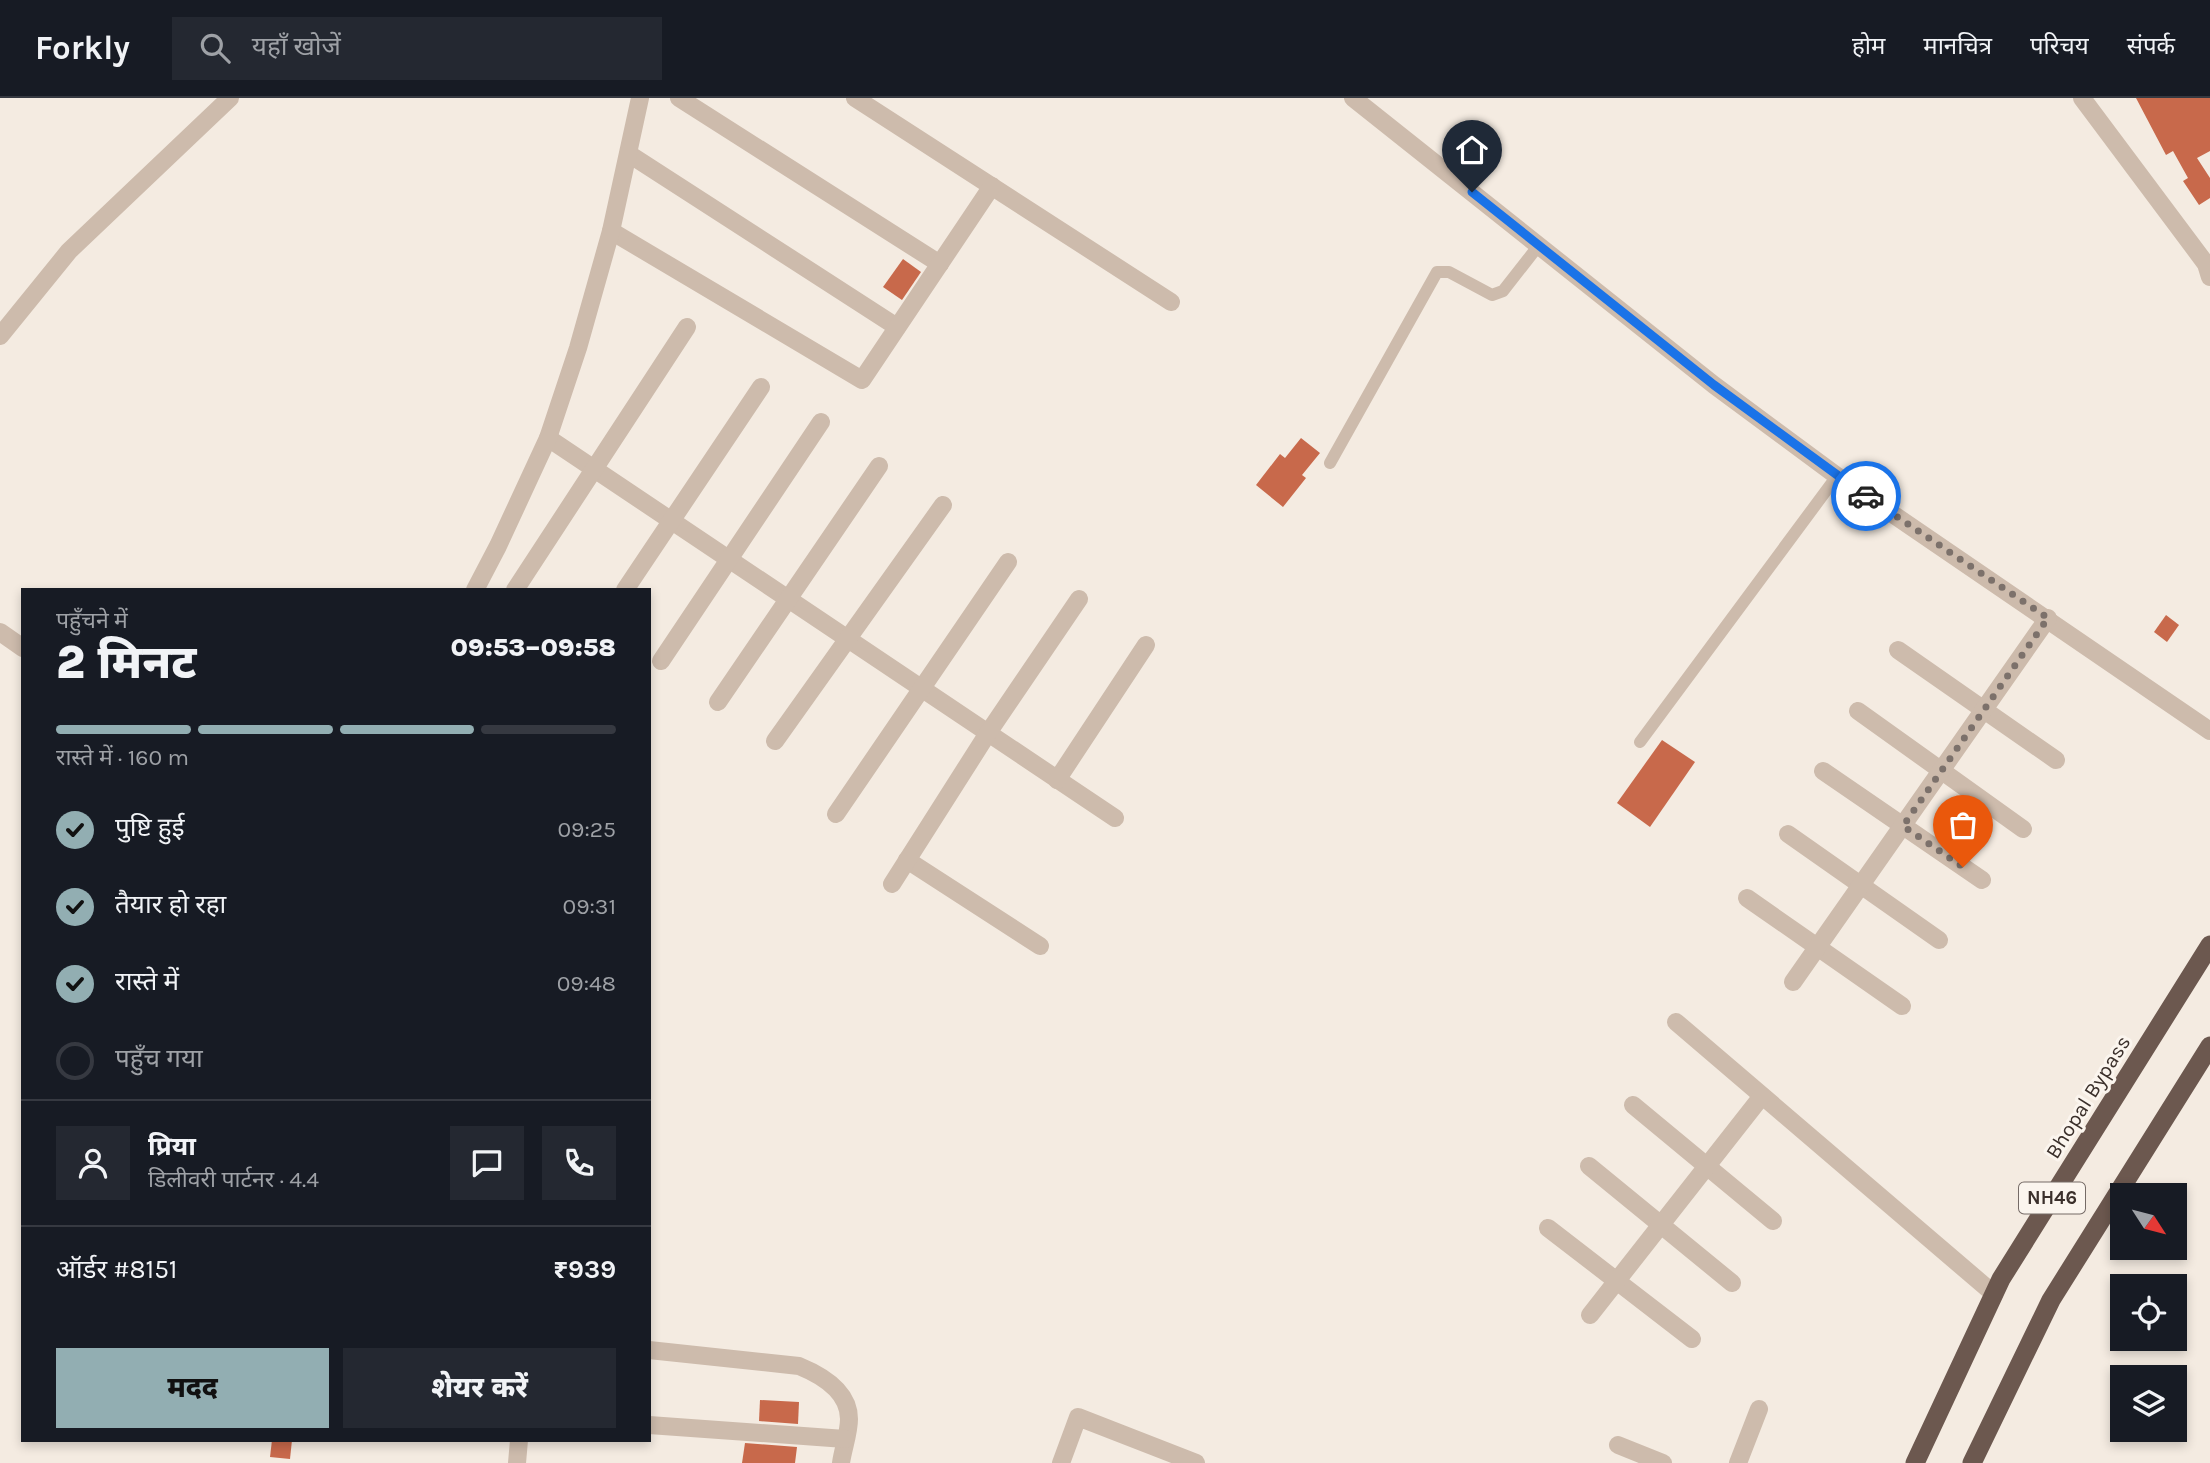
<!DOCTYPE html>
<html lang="hi">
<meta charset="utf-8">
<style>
:root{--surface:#171b24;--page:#242831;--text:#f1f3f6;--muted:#9ea1a6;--line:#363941;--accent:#92aeb2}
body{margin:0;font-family:Karla,"Noto Sans Devanagari",sans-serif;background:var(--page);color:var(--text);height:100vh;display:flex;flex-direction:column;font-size:26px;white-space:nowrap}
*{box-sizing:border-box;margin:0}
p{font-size:23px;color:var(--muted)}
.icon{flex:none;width:38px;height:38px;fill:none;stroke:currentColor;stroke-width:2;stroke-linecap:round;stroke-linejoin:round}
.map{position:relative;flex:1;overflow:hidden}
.sheet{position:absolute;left:21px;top:490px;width:630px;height:854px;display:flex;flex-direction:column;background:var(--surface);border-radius:0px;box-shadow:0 4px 10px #0003}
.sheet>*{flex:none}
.needle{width:46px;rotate:126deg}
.controls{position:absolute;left:2110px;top:1085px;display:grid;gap:14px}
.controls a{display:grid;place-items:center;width:77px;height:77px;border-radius:0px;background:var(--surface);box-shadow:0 4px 10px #0003;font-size:35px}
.pin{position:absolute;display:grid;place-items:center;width:60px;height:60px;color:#fff;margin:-72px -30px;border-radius:50% 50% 50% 0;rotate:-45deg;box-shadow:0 0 7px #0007}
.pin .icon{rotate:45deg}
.courier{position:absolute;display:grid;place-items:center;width:70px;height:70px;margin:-35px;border:5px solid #1a73e8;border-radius:50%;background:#fff;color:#222;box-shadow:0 2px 9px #0007}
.overview em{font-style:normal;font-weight:800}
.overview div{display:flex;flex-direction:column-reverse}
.overview{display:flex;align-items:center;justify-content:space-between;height:119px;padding:0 35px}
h1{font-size:46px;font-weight:800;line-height:52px}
.bar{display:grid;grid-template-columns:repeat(4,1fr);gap:10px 7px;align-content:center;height:84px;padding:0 35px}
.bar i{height:9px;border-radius:5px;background:var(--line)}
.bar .on{background:var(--accent)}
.bar p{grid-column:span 4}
.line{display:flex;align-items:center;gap:18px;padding:0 35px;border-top:2px solid var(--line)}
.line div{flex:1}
.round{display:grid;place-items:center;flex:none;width:74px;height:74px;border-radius:0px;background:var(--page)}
ol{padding:0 35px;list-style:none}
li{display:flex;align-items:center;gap:21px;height:77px}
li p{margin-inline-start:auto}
li .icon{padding:7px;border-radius:50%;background:var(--accent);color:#111;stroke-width:4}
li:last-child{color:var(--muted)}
li i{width:38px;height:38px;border:4px solid var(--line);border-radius:50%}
.button{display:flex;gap:14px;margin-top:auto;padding:14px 35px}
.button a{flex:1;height:80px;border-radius:0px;background:var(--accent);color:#111;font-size:28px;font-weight:800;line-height:80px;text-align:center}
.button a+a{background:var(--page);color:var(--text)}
header{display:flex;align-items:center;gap:42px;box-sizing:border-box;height:98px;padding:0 35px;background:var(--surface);border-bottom:2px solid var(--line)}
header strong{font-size:33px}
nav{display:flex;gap:38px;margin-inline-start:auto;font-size:24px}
.search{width:490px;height:63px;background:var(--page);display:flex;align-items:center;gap:18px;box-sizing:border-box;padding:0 24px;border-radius:0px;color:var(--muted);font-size:26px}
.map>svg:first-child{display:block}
.building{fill:#c8694b}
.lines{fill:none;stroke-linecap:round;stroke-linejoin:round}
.service{stroke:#cdbbac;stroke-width:12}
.minor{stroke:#cdbbac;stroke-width:18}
.trunk{stroke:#6c584f;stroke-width:19}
.done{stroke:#7c716b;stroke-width:7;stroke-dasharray:0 12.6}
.route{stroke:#1a73e8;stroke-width:9}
.labels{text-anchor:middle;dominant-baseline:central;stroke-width:6;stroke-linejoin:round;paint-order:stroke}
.shield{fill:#fbf5ee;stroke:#756b66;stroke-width:2}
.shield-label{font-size:19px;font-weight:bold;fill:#3b302b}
.street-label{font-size:21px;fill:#3b302b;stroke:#fbf5ee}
</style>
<header>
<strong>Forkly</strong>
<div class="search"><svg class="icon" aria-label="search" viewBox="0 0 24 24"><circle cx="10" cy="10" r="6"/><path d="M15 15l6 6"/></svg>यहाँ खोजें</div>
<nav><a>होम</a><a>मानचित्र</a><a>परिचय</a><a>संपर्क</a></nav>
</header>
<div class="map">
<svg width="2210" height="1365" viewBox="0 0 2210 1365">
<rect width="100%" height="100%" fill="#f4ebe1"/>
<!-- building -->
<g class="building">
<polygon points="2136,0 2210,0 2210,53 2197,60 2210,80 2210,100 2199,107 2183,83 2188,80 2173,53 2166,57"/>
<polygon points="903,161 921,174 902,202 883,189"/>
<polygon points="1301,340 1320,355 1302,377 1306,380 1283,409 1256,387 1280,356 1285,360"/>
<polygon points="2166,517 2179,527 2167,544 2154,534"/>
<polygon points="1662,642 1695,664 1650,729 1617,705"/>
<polygon points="760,1302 799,1304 798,1326 759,1323"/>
<polygon points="272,1342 292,1342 290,1361 270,1359"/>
<polygon points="745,1345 797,1349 795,1365 742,1365"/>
</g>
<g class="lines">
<!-- service -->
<g class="service">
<polyline points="1330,365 1437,174 1449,174 1492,197 1503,193 1539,147"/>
<polyline points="1640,644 1837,378"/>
</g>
<!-- minor -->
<g class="minor">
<polyline points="679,0 940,166"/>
<polyline points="855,0 1171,204"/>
<polyline points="1353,0 1714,287 1837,378 2210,633"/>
<polyline points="2082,0 2206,166 2210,179"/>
<polyline points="629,56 897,229"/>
<polyline points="611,133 862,282 992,88"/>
<polyline points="0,238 69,153 230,0"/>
<polyline points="548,340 1115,720"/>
<polyline points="475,492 498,448 548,340 578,250 611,133 640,0"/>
<polyline points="515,492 687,229"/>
<polyline points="625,492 761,289"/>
<polyline points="0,534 23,550"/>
<polyline points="1898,552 2056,662"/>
<polyline points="661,563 821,324"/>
<polyline points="718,604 879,368"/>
<polyline points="1858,613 2023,731"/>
<polyline points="775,643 943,407"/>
<polyline points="1823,673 1982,782"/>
<polyline points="1057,682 1146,547"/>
<polyline points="836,716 1008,464"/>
<polyline points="1788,736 1939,842"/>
<polyline points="907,762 1040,848"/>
<polyline points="892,786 988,635 1079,501"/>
<polyline points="1747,800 1902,908"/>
<polyline points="1793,884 2048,520"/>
<polyline points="1676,924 1994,1196"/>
<polyline points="1633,1007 1773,1123"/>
<polyline points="1589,1068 1732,1185"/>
<polyline points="1548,1130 1692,1241"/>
<polyline points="1590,1217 1762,998"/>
<path d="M649,1252L799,1268C821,1277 849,1293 849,1321C849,1335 843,1351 841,1365"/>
<polyline points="649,1327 845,1341"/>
<polyline points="1618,1347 1663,1365"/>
<polyline points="517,1365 519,1342"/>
<polyline points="1061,1365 1078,1319 1196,1365"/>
<polyline points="1738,1365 1759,1311"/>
</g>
<!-- trunk -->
<g class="trunk">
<polyline points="1915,1365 2001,1181 2210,847"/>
<polyline points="1972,1365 2051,1202 2210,948"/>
</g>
</g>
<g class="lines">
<!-- done -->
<polyline class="done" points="1866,398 2048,520 1903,728 1963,769"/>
<!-- route -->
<polyline class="route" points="1472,94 1714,287 1866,398"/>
</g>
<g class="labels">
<!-- shield labels -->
<rect class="shield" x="2019" y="1084.5" width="66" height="31" rx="5"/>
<g class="shield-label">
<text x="2052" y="1100">NH46</text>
</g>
<!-- street labels -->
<g class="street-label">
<text transform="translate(2088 999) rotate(-58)">Bhopal Bypass</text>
</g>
</g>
</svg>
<div class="controls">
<a><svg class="needle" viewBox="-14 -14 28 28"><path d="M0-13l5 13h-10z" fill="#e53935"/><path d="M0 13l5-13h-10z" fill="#9ea1a6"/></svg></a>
<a><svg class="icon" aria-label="locate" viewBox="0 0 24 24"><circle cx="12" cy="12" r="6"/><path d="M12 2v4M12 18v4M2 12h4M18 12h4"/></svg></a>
<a><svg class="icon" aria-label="layers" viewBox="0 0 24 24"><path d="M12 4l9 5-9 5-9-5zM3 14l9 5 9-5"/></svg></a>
</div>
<div class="pin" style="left:1963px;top:769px;background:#ea580c"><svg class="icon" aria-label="bag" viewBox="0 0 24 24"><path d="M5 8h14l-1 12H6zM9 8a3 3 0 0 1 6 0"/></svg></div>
<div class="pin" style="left:1472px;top:94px;background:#1f2937"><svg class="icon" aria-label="home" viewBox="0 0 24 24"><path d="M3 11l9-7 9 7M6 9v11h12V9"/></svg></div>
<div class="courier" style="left:1866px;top:398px"><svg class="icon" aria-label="car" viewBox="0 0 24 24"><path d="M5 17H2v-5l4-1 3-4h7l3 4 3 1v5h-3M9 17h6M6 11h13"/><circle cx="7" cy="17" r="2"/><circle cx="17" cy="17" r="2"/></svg></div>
<section class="sheet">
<div class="overview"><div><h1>2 मिनट</h1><p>पहुँचने में</p></div><em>09:53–09:58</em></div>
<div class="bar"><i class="on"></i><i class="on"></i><i class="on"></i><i></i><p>रास्ते में · 160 m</p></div>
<ol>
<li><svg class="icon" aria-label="check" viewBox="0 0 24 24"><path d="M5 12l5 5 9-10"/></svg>पुष्टि हुई<p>09:25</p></li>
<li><svg class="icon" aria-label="check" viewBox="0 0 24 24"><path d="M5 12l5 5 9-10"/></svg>तैयार हो रहा<p>09:31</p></li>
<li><svg class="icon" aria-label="check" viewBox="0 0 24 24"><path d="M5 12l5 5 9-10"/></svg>रास्ते में<p>09:48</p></li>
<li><i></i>पहुँच गया</li>
</ol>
<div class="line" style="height:126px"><a class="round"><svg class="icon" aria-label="person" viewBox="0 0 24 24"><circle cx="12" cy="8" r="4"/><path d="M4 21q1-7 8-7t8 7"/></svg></a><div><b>प्रिया</b><p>डिलीवरी पार्टनर · 4.4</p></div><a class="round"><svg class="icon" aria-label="chat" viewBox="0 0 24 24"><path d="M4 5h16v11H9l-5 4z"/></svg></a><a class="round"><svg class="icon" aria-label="phone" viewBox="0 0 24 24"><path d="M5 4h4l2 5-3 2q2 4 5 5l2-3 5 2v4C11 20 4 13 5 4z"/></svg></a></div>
<div class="line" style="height:91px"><div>ऑर्डर #8151</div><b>₹939</b></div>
<div class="button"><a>मदद</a><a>शेयर करें</a></div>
</section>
</div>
